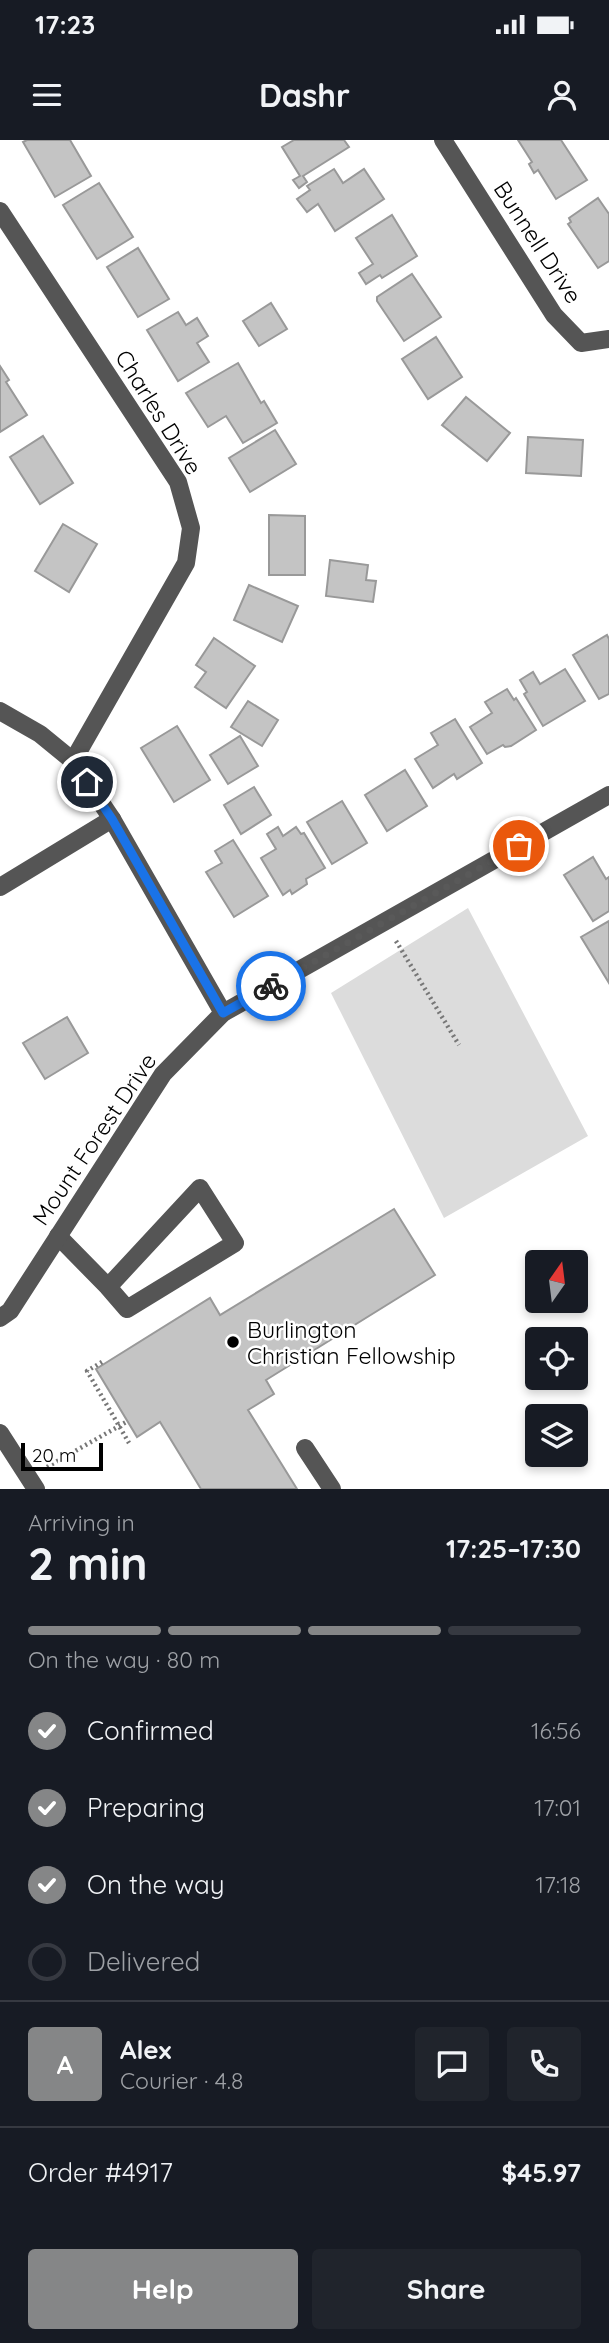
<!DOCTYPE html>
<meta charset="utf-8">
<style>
:root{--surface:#171b24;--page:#20242c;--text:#f1f3f6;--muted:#9ea1a6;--line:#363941;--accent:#858687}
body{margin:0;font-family:Quicksand,sans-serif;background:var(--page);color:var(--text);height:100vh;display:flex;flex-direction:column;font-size:26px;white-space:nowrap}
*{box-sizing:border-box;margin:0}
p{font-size:23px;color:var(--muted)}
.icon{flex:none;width:38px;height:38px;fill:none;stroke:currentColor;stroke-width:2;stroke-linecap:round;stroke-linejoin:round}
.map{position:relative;height:1349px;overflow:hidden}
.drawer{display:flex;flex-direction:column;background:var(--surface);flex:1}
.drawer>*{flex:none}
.needle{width:46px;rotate:14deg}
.buttons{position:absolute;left:525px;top:1110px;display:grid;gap:14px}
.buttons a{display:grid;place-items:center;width:63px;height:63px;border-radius:7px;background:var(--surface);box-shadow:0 4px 10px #0003;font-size:35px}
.scale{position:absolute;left:21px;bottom:18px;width:82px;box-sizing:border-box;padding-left:7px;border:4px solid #000;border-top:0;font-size:19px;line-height:24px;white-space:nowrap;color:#000;-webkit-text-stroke:5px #fff;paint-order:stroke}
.pin{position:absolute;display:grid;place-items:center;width:60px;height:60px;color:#fff;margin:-30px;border:4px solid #fff;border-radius:50%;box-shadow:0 2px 7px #0007}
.courier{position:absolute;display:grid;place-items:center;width:70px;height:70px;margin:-35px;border:5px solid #1a73e8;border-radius:50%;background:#fff;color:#222;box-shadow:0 2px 9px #0007}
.summary em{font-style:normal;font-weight:700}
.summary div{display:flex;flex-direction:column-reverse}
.summary{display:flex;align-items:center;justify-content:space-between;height:119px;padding:0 28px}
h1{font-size:46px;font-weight:700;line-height:52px}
.bar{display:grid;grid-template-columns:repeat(4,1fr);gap:10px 7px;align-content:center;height:84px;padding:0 28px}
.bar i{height:9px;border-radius:5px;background:var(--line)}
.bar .on{background:var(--accent)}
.bar p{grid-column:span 4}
.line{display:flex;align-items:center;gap:18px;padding:0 28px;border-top:2px solid var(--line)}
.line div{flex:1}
.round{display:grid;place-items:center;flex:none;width:74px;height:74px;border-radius:7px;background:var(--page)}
ol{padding:0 28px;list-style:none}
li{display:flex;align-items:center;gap:21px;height:77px}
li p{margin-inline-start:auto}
li .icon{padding:7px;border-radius:50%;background:var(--accent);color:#fff;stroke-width:4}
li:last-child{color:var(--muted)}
li i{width:38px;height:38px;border:4px solid var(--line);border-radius:50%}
.cta{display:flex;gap:14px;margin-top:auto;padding:14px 28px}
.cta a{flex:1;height:80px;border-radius:7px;background:var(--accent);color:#fff;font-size:28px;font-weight:700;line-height:80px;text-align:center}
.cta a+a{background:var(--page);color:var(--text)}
.status{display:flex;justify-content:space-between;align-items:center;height:49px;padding:0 35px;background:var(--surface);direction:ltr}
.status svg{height:19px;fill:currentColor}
header{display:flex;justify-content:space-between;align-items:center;height:91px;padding:0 28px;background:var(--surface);font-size:32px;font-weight:700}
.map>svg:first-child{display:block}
.green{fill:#dcdcdc}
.building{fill:#c4c4c4;stroke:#999;stroke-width:2}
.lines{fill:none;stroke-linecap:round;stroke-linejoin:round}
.path{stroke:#777;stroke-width:4.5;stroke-dasharray:2 3.5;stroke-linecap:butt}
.minor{stroke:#555;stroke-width:18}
.done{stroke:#595959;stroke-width:7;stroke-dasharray:0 12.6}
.route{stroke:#1a73e8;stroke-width:9}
.poi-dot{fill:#000;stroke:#fff;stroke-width:2.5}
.labels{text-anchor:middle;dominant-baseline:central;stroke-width:5;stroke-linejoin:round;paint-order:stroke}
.street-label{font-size:23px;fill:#000;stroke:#fff}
.poi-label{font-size:23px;fill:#000;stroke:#fff;text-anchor:start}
</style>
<div class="status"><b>17:23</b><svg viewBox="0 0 49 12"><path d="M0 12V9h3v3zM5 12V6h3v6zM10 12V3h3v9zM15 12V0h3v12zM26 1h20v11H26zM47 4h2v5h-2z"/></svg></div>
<header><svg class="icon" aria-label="menu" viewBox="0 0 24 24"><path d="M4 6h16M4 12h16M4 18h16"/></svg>Dashr<svg class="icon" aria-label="person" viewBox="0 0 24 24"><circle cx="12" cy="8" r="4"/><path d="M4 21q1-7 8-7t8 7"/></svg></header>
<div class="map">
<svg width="609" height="1349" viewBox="0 0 609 1349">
<rect width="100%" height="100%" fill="#fff"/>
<!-- green -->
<polygon class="green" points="468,768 588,996 444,1078 331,853"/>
<!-- building -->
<g class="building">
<polygon points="27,0 70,0 91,36 55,57 23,2"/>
<polygon points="294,0 344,0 349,7 303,36 307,42 299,48 293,40 300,36 282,7"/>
<polygon points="518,0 561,0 587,40 556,59 538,30 534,33 529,24 532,22"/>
<polygon points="334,29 343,43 364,29 384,59 335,91 318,64 307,72 297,59 310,50 307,46"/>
<polygon points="99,43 133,97 97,119 63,65"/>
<polygon points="598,58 609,74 609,121 598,128 568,84 571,82 569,78"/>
<polygon points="392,75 417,116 382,138 380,135 366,144 359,133 373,124 356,98"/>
<polygon points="138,108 169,159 138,177 107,127"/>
<polygon points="412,134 441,177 404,201 377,161 377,157"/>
<polygon points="271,163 287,189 259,206 243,181"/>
<polygon points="178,172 186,185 197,178 208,196 197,203 209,222 178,241 147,190"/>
<polygon points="436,197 462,237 428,259 402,219"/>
<polygon points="238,223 261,263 264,261 277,283 243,303 226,276 208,287 186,253"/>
<polygon points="0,226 9,240 6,242 27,275 0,292"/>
<polygon points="466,257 510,293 487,321 442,285"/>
<polygon points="275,290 296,324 250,352 229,318"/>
<polygon points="43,296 73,343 40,364 10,317"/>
<polygon points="528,297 583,300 581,336 526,333"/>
<polygon points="269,375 305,376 305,435 269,435"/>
<polygon points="63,384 97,404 69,452 35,431"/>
<polygon points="330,420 368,425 366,440 376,441 373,462 326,456"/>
<polygon points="249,445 298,466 282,502 234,480"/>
<polygon points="607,495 609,499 609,554 599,559 573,515"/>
<polygon points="214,498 255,526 226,568 195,547 206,532 196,525"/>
<polygon points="565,529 585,561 543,586 524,554 527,552 520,540 533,532 540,544"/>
<polygon points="507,549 514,560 516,558 536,590 511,606 505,607 503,605 487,614 470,587 492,573 485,562"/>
<polygon points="248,561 278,580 262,606 231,587"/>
<polygon points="455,579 482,623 457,639 454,634 433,648 415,619 438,605 431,593"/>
<polygon points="177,586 210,640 174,662 141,608"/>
<polygon points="240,596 258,626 228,644 210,615"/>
<polygon points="405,630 427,666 387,691 365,655"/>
<polygon points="254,647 271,675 241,694 224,665"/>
<polygon points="342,661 367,703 332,724 307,682"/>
<polygon points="278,687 283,696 296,687 301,694 304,693 325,728 306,739 307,744 292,754 290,750 283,755 261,718 276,709 267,694"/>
<polygon points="233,700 268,756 234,777 206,732 222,723 215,711"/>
<polygon points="593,717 606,739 609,737 609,771 593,781 564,735"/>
<polygon points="609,781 609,843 581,797"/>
<polygon points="67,877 88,913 45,939 23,903"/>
<polygon points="394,1069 435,1135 266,1240 274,1254 248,1270 297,1349 201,1349 160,1282 137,1297 96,1229 210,1158 220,1175"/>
</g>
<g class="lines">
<!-- path -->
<g class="path">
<polyline points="396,801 459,905"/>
<polyline points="102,1222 87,1231 129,1303"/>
<polyline points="47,1327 128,1281"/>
</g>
<!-- minor -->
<g class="minor">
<polyline points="443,0 554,175 581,203 609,199"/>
<polyline points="0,71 178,342 191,388 186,423 73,621"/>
<polyline points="0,571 40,594 73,621 112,679 223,873"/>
<polyline points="0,747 112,679"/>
<polyline points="58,1096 108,1147 200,1048 235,1103 127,1169 108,1147"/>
<polyline points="0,1178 10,1171 163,934 223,873 609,655"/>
<polyline points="0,1293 36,1349"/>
<polyline points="305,1308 332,1349"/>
</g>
</g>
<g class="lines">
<!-- done -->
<polyline class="done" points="271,846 519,706"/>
<!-- route -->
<polyline class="route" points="87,642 112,679 223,873 271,846"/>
</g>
<!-- markers -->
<circle class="poi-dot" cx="233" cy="1202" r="7"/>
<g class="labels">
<!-- street labels -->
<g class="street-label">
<text transform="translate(538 102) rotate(57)">Bunnell Drive</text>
<text transform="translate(159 272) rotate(58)">Charles Drive</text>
<text transform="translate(94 999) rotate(-56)">Mount Forest Drive</text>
</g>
<!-- poi labels -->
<g class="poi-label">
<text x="247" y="1189">Burlington<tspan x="247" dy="26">Christian Fellowship</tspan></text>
</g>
</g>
</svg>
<div class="buttons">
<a><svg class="needle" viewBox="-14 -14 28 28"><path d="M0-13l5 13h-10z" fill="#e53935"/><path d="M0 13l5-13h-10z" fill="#9ea1a6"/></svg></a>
<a><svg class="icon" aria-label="locate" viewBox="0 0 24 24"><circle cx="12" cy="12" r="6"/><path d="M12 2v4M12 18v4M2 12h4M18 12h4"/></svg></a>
<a><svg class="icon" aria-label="layers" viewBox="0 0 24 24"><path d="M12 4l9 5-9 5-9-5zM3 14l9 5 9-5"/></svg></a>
</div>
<div class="scale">20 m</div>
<div class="pin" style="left:519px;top:706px;background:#ea580c"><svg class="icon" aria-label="bag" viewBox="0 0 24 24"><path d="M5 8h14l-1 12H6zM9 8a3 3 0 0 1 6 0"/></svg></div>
<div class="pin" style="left:87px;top:642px;background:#1f2937"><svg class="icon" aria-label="home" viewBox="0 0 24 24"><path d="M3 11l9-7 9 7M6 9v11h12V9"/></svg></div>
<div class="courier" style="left:271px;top:846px"><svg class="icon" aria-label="bike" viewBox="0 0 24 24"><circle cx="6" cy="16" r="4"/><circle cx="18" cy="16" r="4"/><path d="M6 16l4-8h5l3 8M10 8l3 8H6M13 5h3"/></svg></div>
</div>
<section class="drawer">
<div class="summary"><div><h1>2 min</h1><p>Arriving in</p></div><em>17:25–17:30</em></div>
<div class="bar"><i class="on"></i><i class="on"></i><i class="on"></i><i></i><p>On the way · 80 m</p></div>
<ol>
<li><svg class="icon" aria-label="check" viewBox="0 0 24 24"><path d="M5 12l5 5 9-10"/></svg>Confirmed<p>16:56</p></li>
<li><svg class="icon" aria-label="check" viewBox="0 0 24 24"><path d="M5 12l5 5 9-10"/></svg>Preparing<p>17:01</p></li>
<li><svg class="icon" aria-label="check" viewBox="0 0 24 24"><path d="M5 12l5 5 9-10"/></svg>On the way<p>17:18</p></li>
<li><i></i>Delivered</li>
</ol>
<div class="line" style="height:126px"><b class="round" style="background:var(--accent);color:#fff">A</b><div><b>Alex</b><p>Courier · 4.8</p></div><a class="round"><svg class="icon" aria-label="chat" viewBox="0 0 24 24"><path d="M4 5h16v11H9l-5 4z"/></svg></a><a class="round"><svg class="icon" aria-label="phone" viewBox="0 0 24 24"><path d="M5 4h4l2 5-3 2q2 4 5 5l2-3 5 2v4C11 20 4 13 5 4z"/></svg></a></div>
<div class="line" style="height:91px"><div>Order #4917</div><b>$45.97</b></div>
<div class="cta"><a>Help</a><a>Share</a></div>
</section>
